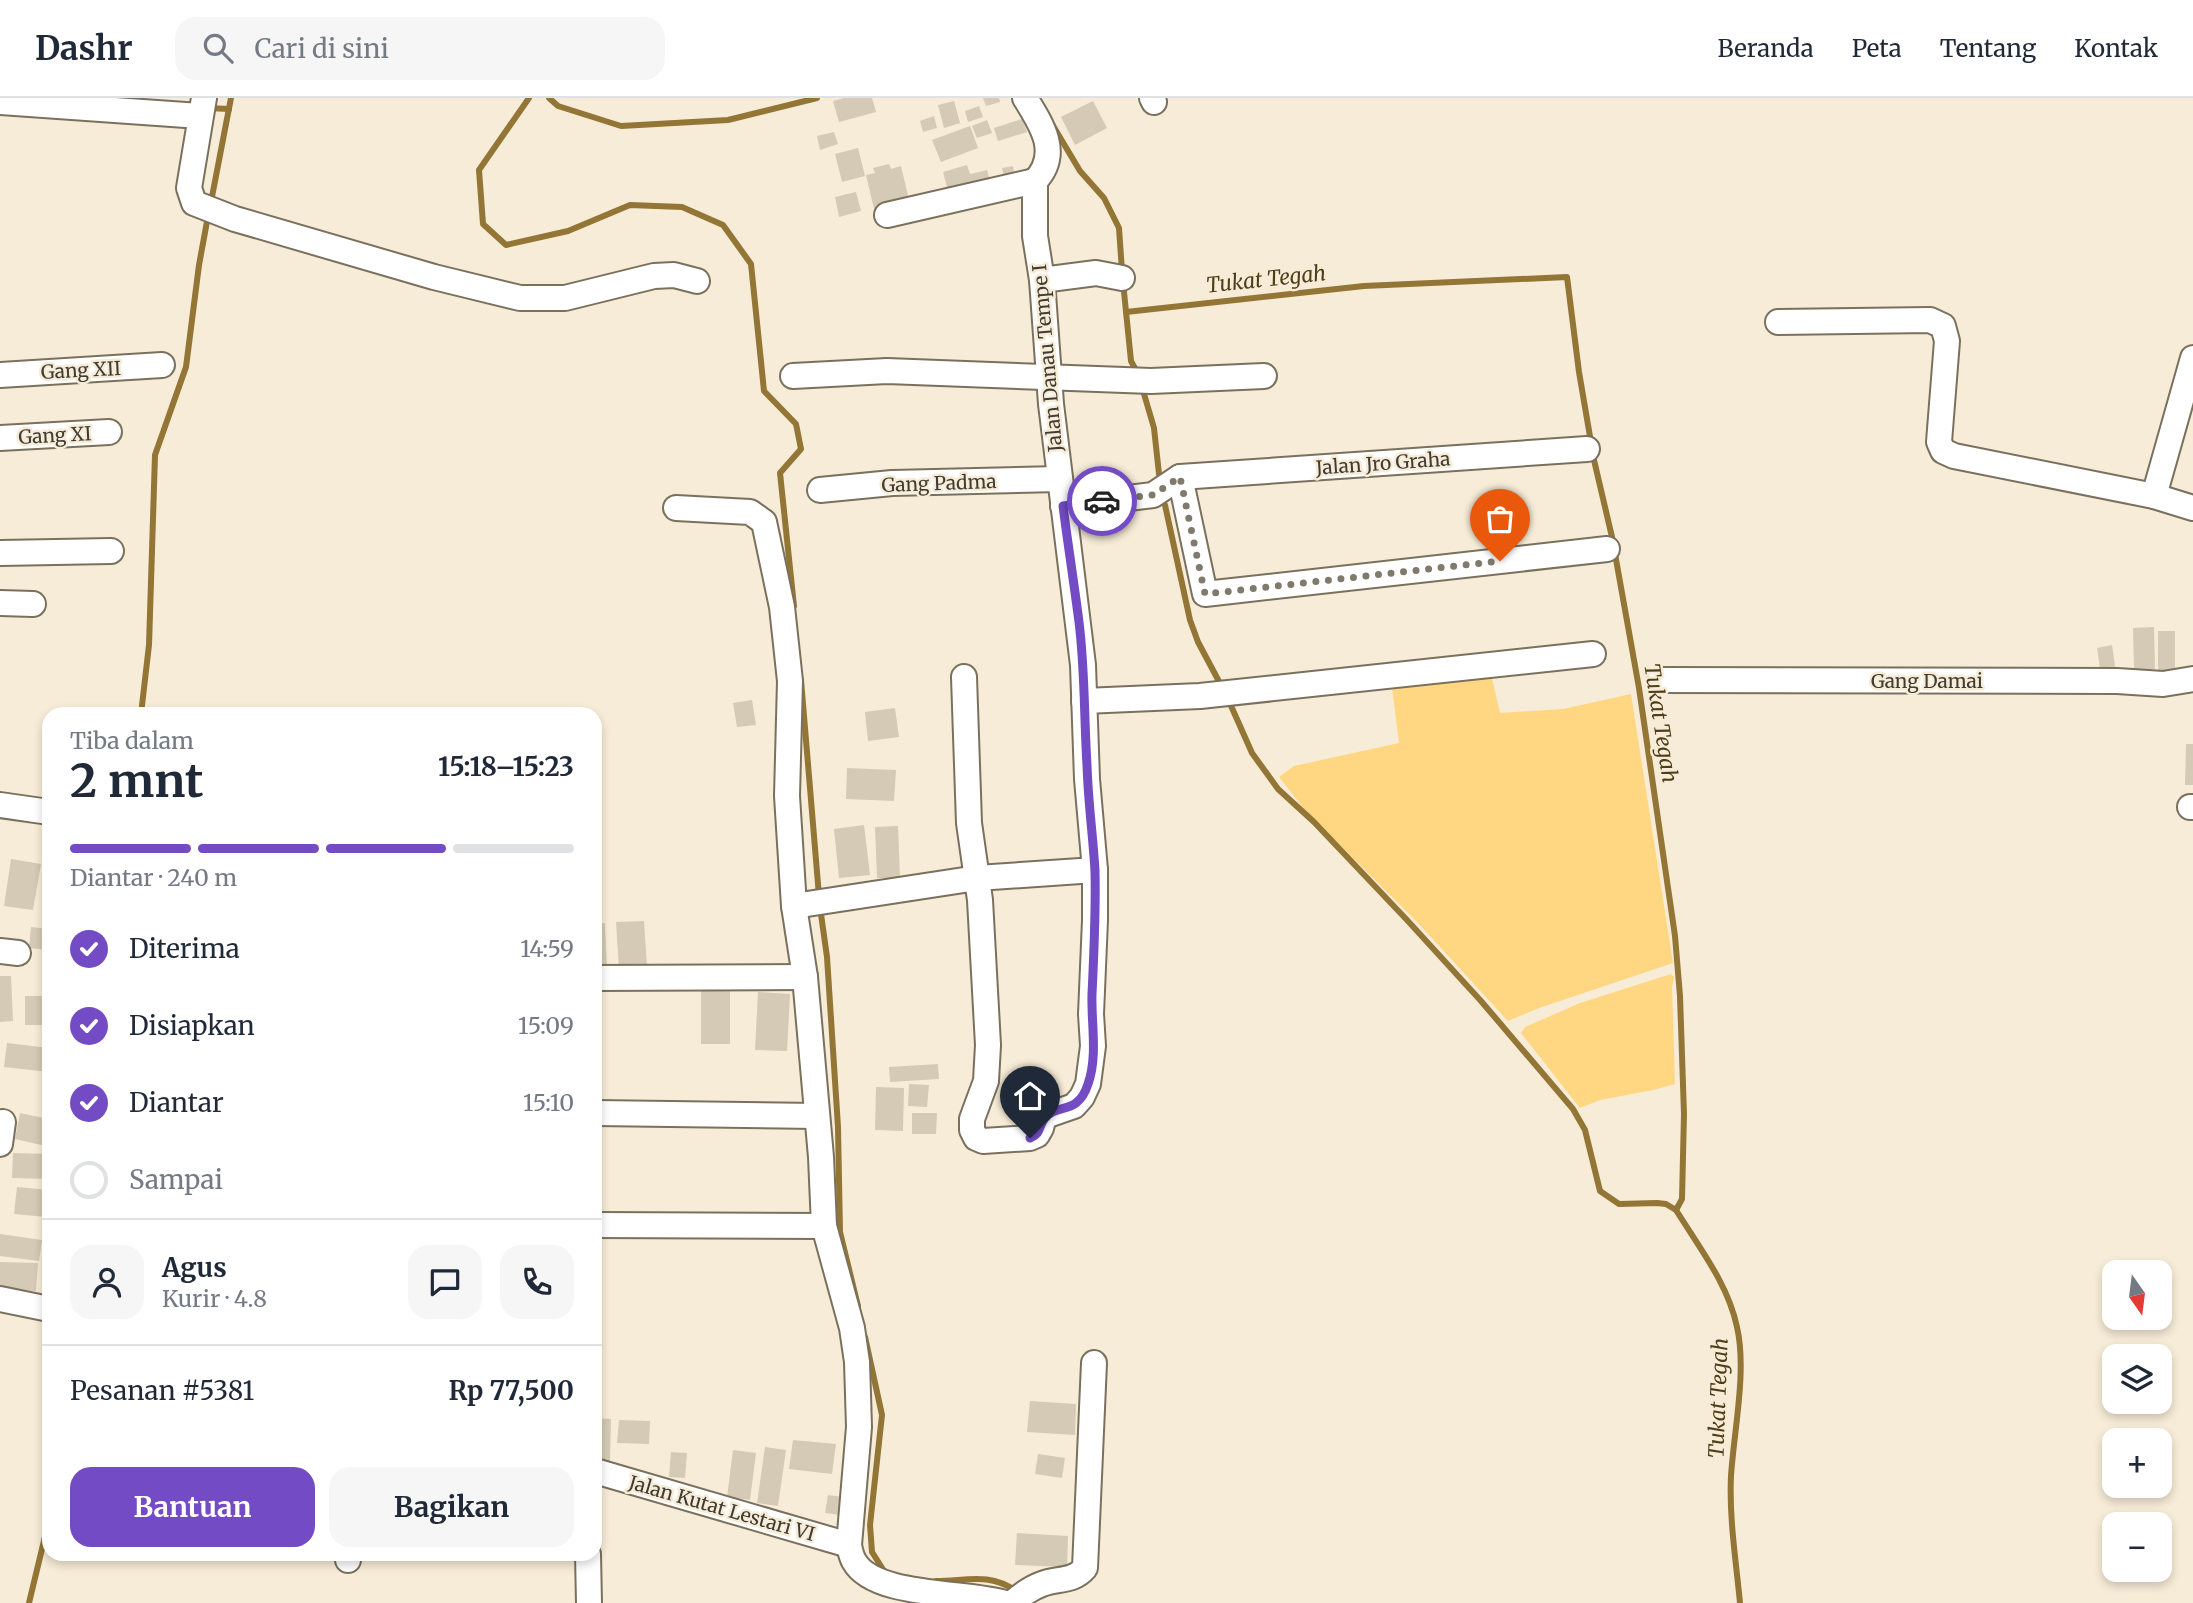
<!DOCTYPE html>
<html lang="id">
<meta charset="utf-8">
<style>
:root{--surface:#fff;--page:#f6f6f7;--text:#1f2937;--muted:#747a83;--line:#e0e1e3;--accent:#734bc4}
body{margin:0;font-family:Merriweather,serif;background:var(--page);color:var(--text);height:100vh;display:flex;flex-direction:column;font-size:26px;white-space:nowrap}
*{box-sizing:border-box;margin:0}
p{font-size:23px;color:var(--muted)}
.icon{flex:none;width:38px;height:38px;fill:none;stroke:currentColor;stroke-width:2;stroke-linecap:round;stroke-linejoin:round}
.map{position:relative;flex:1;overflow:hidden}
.panel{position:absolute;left:42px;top:609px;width:560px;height:854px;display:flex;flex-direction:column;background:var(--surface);border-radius:21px;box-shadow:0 4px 10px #0003}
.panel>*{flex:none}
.needle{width:46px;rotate:166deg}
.fabs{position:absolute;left:2102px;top:1162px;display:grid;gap:14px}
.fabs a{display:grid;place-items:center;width:70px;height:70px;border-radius:14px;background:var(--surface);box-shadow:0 4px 10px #0003;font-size:35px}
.pin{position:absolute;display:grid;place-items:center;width:60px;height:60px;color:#fff;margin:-72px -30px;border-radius:50% 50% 50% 0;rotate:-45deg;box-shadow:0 0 7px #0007}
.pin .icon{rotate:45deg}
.courier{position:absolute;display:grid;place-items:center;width:70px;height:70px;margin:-35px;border:5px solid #734bc4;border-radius:50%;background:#fff;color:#222;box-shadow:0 2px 9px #0007}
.overview em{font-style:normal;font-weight:700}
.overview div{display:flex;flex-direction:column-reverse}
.overview{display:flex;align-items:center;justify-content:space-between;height:119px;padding:0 28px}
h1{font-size:46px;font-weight:700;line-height:52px}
.bar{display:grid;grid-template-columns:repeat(4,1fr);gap:10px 7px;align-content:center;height:84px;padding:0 28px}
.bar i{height:9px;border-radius:5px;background:var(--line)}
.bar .on{background:var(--accent)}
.bar p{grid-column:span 4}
.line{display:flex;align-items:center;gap:18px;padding:0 28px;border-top:2px solid var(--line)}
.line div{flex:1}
.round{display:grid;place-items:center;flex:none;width:74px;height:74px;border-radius:21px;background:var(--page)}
ol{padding:0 28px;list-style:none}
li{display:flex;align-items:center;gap:21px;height:77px}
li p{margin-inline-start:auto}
li .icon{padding:7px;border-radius:50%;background:var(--accent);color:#fff;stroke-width:4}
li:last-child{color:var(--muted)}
li i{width:38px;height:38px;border:4px solid var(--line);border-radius:50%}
.action{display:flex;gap:14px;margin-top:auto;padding:14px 28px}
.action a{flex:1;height:80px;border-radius:21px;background:var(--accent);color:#fff;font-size:28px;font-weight:700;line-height:80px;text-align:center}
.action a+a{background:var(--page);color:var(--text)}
header{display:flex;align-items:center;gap:42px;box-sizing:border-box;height:98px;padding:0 35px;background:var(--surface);border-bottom:2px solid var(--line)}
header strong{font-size:33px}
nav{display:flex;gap:38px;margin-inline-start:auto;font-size:24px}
.search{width:490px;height:63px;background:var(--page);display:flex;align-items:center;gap:18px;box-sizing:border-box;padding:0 24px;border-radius:21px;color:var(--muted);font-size:26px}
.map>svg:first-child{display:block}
.green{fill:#ffd681}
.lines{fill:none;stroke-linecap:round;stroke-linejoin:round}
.stream{stroke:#937635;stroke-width:6}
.building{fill:#d4cab5}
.minor-casing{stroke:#7a705e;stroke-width:28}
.minor{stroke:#fff;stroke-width:24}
.done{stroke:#807a6d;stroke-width:7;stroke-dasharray:0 12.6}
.route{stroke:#734bc4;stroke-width:9}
.labels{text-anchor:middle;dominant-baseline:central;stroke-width:5;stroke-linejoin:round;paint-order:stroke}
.street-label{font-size:19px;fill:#403c34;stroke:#f7ecd7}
.water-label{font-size:21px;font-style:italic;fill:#4f3e19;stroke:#f7ecd7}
</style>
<header>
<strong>Dashr</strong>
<div class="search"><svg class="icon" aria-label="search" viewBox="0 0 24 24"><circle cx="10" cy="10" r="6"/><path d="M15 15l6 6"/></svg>Cari di sini</div>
<nav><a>Beranda</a><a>Peta</a><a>Tentang</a><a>Kontak</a></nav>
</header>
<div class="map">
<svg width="2193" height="1505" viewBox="0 0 2193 1505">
<rect width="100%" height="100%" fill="#f7ecd7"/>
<!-- green -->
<g class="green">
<polygon points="1490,572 1500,615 1563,611 1631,596 1673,865 1539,910 1508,923 1418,825 1305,712 1279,679 1294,668 1399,645 1391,582"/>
<polygon points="1671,876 1674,879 1672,889 1675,986 1653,992 1600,1002 1580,1010 1521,935 1525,929 1580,905"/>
</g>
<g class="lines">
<!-- stream -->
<g class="stream">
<polyline points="529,0 479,72 483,126 506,147 568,133 630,107 682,109 723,127 751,166 764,293 796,326 801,351 780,375 794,508"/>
<polyline points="549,0 558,8 621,28 728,22 817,0"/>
<polyline points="208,10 229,11"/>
<polyline points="1052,26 1080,73 1104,100 1119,130 1122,173"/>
<polyline points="211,104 231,0"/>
<polyline points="1123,184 1131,263 1138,276"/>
<polyline points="1126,214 1364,188 1567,179 1579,274 1594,362 1612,439 1639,590 1675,838 1680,898 1684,1016 1682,1101 1676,1112"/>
<polyline points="1142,289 1154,330 1159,376"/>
<polyline points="1165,407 1190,522 1198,544 1223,591"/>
<polyline points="801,582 819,798"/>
<path d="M1228,601L1252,655L1278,691L1314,724L1407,822L1481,903L1573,1011L1585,1032L1600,1093L1619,1106L1657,1105L1666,1106L1676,1112C1699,1149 1728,1186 1737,1229C1747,1273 1734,1332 1731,1378C1729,1420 1736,1463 1740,1505"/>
<polyline points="141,616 149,547 155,357 186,269 199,167 208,118"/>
<polyline points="820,809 827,859 838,1029 840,1134 858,1208"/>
<polyline points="865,1239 882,1317 870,1427 872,1454 884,1473"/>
<path d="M936,1483C966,1483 989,1474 1016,1493"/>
<polyline points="29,1505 48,1426 49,1412"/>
</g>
</g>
<!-- building -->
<g class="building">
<polygon points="844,0 872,0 876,14 839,24 833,3"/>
<polygon points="983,0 999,0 1000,4 986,8"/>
<polygon points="954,3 960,25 944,30 938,7"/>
<polygon points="1093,3 1107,30 1075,47 1061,19"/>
<polygon points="979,8 983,19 968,24 965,13"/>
<polygon points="934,18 937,30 923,34 920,23"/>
<polygon points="1022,21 1027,34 998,43 994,30"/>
<polygon points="987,22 992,35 977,40 972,28"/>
<polygon points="970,28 978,50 941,64 932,42"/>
<polygon points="834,34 838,46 820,52 817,38"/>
<polygon points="858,50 865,78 842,84 835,56"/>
<polygon points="889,66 891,71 901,68 910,106 875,115 866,77 875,75 873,70"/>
<polygon points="967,67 970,76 987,72 992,90 949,97 943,74"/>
<polygon points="1013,68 1015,82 1005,84 1002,70"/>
<polygon points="856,94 861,113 839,119 835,99"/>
<polygon points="2154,529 2155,571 2134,571 2133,530"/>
<polygon points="2158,533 2175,533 2175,581 2158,580"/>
<polygon points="2112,547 2116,575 2101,577 2097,550"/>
<polygon points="752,602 756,627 737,629 733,605"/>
<polygon points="895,610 899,639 868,643 865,614"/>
<polygon points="2186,646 2193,646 2193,687 2185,687"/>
<polygon points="847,670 896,672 894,703 846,701"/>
<polygon points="864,727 870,777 839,780 834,731"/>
<polygon points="898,728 900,780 877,780 875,729"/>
<polygon points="11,761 41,766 33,812 4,808"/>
<polygon points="644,823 647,869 619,871 616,824"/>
<polygon points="605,825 607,871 595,871 595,826"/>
<polygon points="31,829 49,831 49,852 29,850"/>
<polygon points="0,878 11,878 13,923 0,924"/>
<rect x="701" y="892" width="29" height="54"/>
<polygon points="758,894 790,896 787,953 755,952"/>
<rect x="25" y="898" width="24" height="29"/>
<polygon points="7,945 49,950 49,974 4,969"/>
<polygon points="938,966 939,981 890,984 889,969"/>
<polygon points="909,986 929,987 927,1009 908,1008"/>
<polygon points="876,989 904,990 903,1033 875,1032"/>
<polygon points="20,1015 49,1021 46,1048 15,1041"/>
<polygon points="912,1015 937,1015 936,1036 912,1036"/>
<polygon points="13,1055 49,1056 49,1081 12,1080"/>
<polygon points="17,1089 49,1092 47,1119 14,1116"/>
<polygon points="0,1136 42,1142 39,1163 0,1158"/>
<polygon points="0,1164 38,1165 36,1193 0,1191"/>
<polygon points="1030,1303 1076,1306 1075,1337 1027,1334"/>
<polygon points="595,1320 611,1321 610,1363 595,1363"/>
<polygon points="619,1322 650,1323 649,1346 617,1345"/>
<polygon points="793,1342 836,1346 832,1376 789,1371"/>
<polygon points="765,1349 786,1352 778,1408 757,1405"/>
<polygon points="733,1352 756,1355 750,1402 727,1399"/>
<polygon points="671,1354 687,1355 685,1380 669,1379"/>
<polygon points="1038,1356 1065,1360 1062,1380 1035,1376"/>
<polygon points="828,1397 844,1399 841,1417 825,1415"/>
<polygon points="1017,1435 1068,1438 1067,1469 1015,1467"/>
</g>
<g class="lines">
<!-- minor casing -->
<g class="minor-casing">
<g id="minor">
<polyline points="204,0 189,90 194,105 235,121 434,179 520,200 565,200 654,178 674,177 697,183"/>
<polyline points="1152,0 1154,4"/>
<polyline points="0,4 200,18"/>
<polyline points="887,117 1035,83"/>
<polyline points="1042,182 1096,175 1122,180"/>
<polyline points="1778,224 1930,222 1943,228 1947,243 1939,344 1943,353 1954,358 2154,398 2193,410"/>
<polyline points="0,277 162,267"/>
<polyline points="793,278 887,273 1151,283 1264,278"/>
<polyline points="0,340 109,334"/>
<polyline points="1180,379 1587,351"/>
<polyline points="820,392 892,385 1059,381"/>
<polyline points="2154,398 2193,260"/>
<polyline points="1063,408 1153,397 1180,379 1205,496 1607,451"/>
<path d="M676,410L750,414L764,424L782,509L790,583L787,698L794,808L805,879L821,1059L824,1128L852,1230L857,1264L859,1329L849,1447C850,1452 851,1458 854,1463C874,1500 969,1493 1005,1505"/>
<polyline points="0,455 111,453"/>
<polyline points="0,505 33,506"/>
<path d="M964,579L969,725L980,802L988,947L986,983L972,1021V1032L976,1040L983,1043L1030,1040L1037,1037L1041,1030L1043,1022L1048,1017L1074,1008L1082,999L1088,986L1093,948L1091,916L1095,822V772L1087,681L1083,567L1051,306L1042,182L1035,138V83C1061,56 1042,27 1025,0"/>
<polyline points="1660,582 2117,583 2163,586 2193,581"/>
<polyline points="1084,603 1200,598 1593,556"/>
<polyline points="0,707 49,714"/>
<polyline points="2190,709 2193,709"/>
<polyline points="794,808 977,780 1095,772"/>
<polyline points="0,853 18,855"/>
<polyline points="595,880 805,879"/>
<polyline points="595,1015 817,1018"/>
<polyline points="0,1046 3,1024"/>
<polyline points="595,1127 824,1128"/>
<polyline points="0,1201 49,1211"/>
<polyline points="595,1373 849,1447"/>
<polyline points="588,1456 589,1505"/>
<polyline points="348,1462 348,1456"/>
<path d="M1012,1505C1020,1498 1031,1490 1042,1486C1058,1480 1073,1484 1085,1470L1094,1265"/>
</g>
</g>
<!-- minor -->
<use href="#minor" class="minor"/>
</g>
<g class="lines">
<!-- done -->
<polyline class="done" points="1102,403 1153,397 1180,379 1205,496 1500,463"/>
<!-- route -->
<path class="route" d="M1030,1040C1042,1035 1038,1028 1045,1020C1056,1005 1078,1018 1088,986C1098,958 1091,925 1092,896C1094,855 1096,814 1095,773C1093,738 1088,703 1087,667C1084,620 1085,571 1079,524C1074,485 1068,447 1063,408L1102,403"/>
</g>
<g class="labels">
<!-- street labels -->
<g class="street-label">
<text transform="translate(1047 260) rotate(-95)">Jalan Danau Tempe I</text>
<text transform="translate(81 272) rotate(-3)">Gang XII</text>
<text transform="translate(55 337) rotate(-3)">Gang XI</text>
<text transform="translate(1383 365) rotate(-4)">Jalan Jro Graha</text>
<text transform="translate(939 385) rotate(-2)">Gang Padma</text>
<text x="1927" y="583">Gang Damai</text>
<text transform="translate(722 1410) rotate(16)">Jalan Kutat Lestari VI</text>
</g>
<!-- water labels -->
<g class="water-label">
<text transform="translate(1266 181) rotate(-6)">Tukat Tegah</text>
<text transform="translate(1661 625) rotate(81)">Tukat Tegah</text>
<text transform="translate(1718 1300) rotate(-88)">Tukat Tegah</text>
</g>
</g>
</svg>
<div class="fabs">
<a><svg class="needle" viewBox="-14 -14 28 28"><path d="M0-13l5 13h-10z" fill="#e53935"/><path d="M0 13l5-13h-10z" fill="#747a83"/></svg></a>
<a><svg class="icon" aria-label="layers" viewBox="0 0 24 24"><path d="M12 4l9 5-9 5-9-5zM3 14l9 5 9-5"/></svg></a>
<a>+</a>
<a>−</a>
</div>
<div class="pin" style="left:1500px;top:463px;background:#ea580c"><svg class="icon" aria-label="bag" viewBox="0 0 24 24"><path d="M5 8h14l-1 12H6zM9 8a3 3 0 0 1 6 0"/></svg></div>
<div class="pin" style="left:1030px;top:1040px;background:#1f2937"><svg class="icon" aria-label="home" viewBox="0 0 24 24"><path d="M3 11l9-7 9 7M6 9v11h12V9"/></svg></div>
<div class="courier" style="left:1102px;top:403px"><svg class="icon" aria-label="car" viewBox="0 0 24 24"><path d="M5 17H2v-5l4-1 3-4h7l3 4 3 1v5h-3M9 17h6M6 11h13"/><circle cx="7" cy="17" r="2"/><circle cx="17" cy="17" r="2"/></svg></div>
<section class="panel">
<div class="overview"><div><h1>2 mnt</h1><p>Tiba dalam</p></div><em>15:18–15:23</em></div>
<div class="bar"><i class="on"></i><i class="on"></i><i class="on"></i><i></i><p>Diantar · 240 m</p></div>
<ol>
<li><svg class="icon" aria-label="check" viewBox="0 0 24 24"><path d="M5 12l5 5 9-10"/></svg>Diterima<p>14:59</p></li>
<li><svg class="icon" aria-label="check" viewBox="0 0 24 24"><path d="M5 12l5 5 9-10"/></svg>Disiapkan<p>15:09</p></li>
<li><svg class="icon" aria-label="check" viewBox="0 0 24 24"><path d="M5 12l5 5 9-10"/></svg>Diantar<p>15:10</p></li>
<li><i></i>Sampai</li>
</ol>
<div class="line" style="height:126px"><a class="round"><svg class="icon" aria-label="person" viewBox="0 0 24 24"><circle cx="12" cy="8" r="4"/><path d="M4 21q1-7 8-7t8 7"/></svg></a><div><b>Agus</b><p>Kurir · 4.8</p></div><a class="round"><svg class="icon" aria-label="chat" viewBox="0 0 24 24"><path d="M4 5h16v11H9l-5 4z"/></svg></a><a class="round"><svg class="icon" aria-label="phone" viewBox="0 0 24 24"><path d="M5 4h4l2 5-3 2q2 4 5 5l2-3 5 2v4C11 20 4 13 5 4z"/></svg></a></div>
<div class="line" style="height:91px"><div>Pesanan #5381</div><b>Rp 77,500</b></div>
<div class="action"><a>Bantuan</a><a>Bagikan</a></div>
</section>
</div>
